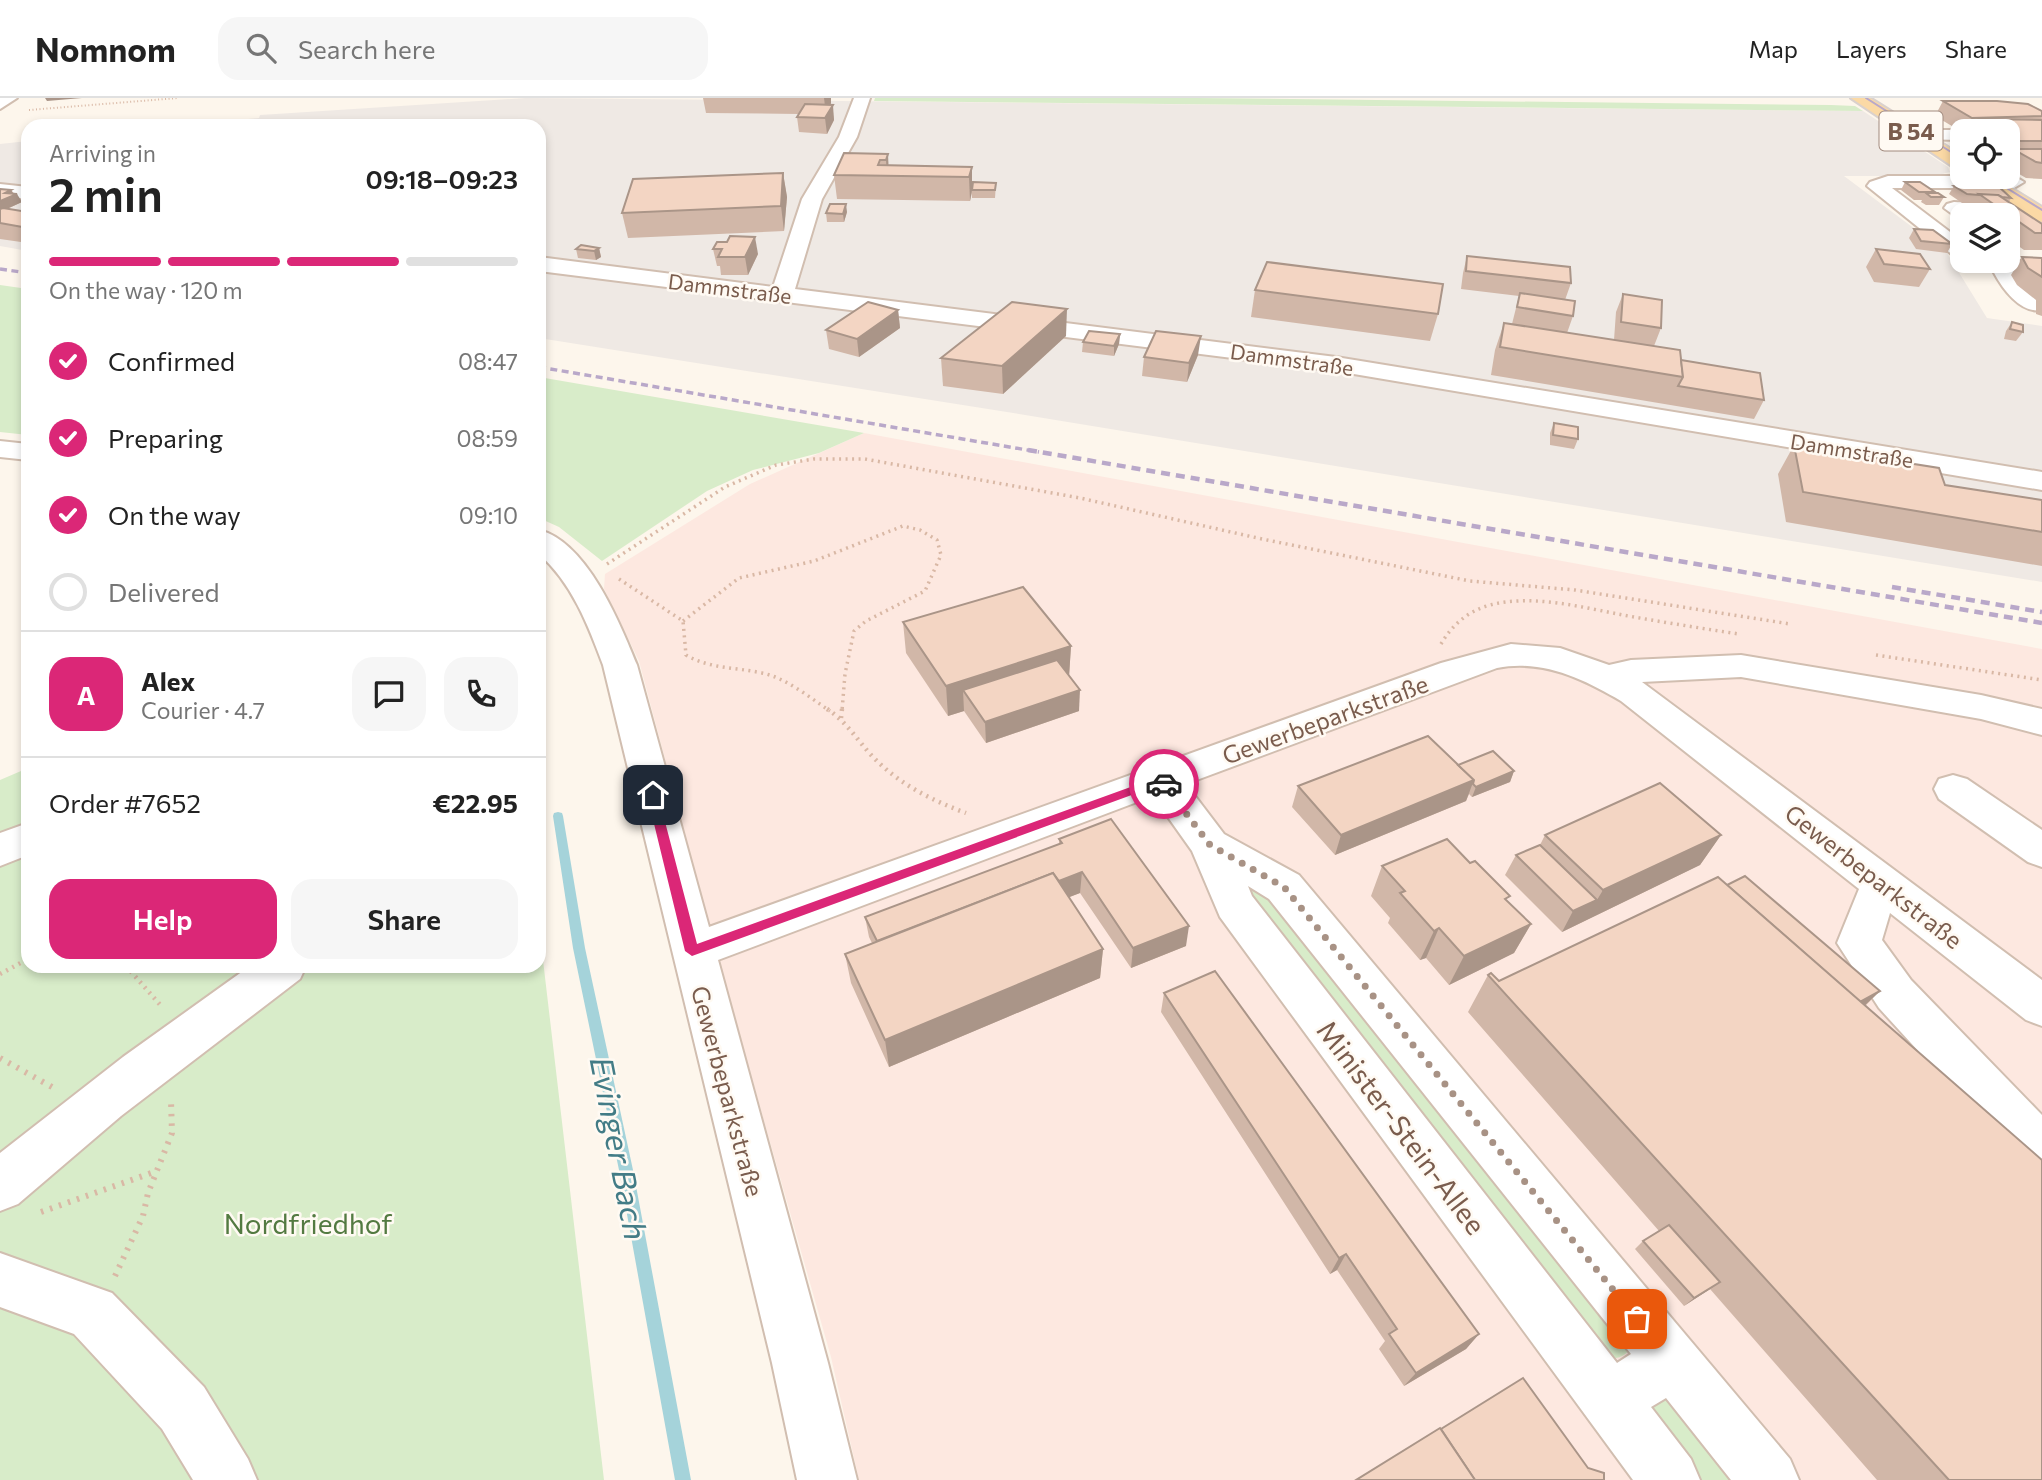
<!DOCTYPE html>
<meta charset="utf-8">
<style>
:root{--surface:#fff;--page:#f6f6f6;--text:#222;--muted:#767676;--line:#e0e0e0;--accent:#db2777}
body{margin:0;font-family:Commissioner,sans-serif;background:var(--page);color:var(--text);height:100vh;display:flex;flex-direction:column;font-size:26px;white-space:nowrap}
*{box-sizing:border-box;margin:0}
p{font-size:23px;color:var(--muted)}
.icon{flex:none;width:38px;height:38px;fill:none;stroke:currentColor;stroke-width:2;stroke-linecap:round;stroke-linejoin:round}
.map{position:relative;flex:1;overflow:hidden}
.drawer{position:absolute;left:21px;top:21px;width:525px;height:854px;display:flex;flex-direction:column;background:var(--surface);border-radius:21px;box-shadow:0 4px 10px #0003}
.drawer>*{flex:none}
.tools{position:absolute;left:1950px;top:21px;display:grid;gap:14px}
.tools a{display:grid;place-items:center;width:70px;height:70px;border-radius:14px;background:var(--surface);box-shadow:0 4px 10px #0003;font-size:35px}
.pin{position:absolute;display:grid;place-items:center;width:60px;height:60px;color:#fff;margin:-30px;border-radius:14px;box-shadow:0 4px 10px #0006}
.courier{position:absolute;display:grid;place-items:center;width:70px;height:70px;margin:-35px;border:5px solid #db2777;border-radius:50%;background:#fff;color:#222;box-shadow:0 2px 9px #0007}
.overview em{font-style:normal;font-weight:600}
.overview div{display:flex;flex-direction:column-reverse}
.overview{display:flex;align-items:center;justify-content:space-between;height:119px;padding:0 28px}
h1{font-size:46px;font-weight:600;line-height:52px}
.bar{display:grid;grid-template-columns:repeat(4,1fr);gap:10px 7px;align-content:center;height:84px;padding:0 28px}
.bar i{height:9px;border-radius:5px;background:var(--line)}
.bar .active{background:var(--accent)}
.bar p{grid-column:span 4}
.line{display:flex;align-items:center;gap:18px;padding:0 28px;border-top:2px solid var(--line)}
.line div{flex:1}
.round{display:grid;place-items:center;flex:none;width:74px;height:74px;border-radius:21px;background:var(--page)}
ol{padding:0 28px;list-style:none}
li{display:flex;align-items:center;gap:21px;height:77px}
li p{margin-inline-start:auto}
li .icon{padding:7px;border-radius:50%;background:var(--accent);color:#fff;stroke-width:4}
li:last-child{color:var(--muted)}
li i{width:38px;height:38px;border:4px solid var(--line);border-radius:50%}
.cta{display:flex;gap:14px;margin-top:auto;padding:14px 28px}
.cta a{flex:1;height:80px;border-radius:21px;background:var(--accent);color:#fff;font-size:28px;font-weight:600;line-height:80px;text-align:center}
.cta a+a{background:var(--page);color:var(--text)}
header{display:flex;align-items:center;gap:42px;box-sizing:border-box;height:98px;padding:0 35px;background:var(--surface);border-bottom:2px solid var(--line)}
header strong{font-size:33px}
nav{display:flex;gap:38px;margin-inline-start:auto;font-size:24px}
.search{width:490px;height:63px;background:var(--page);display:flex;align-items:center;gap:18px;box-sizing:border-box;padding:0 24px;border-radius:21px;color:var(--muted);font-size:26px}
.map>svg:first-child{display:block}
.commercial{fill:#fde8e0}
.industrial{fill:#efe9e4}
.green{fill:#d8ecc9}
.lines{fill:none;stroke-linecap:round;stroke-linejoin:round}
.stream{fill:#a5d3da;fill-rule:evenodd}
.minor-casing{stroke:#d1beb0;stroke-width:4}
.major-casing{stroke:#dad1cd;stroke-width:4}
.path-far3{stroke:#d9b8a5;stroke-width:2;stroke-dasharray:1 2.5;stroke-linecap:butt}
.path-far2{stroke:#d9b8a5;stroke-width:3.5;stroke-dasharray:2 4.5;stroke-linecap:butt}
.path-far1{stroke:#d9b8a5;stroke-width:4.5;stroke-dasharray:2 5;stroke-linecap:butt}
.path{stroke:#d9b8a5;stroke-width:6;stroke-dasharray:2.5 7;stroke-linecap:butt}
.minor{fill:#fff;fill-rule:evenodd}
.major{fill:#fbd9a5;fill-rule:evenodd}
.tram{stroke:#b9a8c9;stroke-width:2}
.rail-far1{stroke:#b9a8c9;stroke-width:3.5;stroke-dasharray:7 4.5;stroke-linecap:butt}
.rail{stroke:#b9a8c9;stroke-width:4.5;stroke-dasharray:9 6;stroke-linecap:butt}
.wall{fill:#d1b7a8}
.shaded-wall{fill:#aa9588}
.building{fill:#f3d5c3;stroke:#aa9588;stroke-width:2}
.route{fill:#db2777}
.done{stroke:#a89285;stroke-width:7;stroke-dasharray:0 12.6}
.labels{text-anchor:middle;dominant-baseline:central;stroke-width:5;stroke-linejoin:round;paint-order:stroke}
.far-street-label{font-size:21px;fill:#7a5c4d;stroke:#fffaf3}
.shield{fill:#fffaf3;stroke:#a28b7f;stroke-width:2}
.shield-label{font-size:23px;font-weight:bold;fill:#7a5c4d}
.street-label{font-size:24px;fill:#7a5c4d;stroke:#fffaf3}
.near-street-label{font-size:28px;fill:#7a5c4d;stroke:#fffaf3}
.near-park-label{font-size:28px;fill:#537a41;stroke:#fffaf3}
.near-water-label{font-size:32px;font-style:italic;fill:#437c86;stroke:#fffaf3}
</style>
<header>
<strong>Nomnom</strong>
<div class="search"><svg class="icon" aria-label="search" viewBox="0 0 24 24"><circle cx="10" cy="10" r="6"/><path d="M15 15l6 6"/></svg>Search here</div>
<nav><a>Map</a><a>Layers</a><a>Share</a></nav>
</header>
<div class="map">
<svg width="2042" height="1382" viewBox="0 0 2042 1382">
<rect width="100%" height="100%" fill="#fdf6ec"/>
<!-- commercial -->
<polygon class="commercial" points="864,335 2042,551 2042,1382 859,1382 831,1259 715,850 639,563 604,491 605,476 750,386"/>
<!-- industrial -->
<g class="industrial">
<polygon points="526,0 1863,13 1948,69 1950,74 1934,78 1844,78 1947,155 1987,220 2042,228 2042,484 1019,316 539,240 539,28 173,28 259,20 260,17"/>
<polygon points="28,43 28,153 0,148 0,46"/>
</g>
<!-- green -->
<g class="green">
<polygon points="875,0 1197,0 1831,7 1855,8 1863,13 874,3"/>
<polygon points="0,187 28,191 28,337 0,334"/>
<polygon points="539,279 864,335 819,355 753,372 707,393 602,463 559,429 539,420"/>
<polygon points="28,670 28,868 539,868 539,828 604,1382 0,1382 0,682"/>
<path d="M1263,790L1632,1249C1625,1258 1620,1260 1609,1261L1245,798L1249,794Z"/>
<polygon points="1665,1299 1757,1382 1689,1382 1648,1310"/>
</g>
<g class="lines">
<!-- stream -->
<polygon class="stream" points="558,714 562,715 563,718 585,850 633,1072 691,1382 675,1382 619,1072 573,850 553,718 554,715"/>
<!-- minor casing -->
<g class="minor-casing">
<g id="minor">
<polygon points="0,0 17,0 0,11"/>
<polygon points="854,0 870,0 857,39 822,101 795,191 1336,259 2042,374 2042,392 1336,273 539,173 539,159 773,189 802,101 839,39"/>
<polygon points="1917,32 1962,32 1968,33 1962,33 1962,42 1911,41 1908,37 1911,33"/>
<polygon points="1888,78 2014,78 2024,84 2014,90 1892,90 1962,143 1962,159 1954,158 1867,88 1870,84"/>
<polygon points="0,86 28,89 28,101 0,98"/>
<path d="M1954,104C1972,105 2001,102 2013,117L2007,122V117H1962V123L1944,110L1947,106Z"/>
<path d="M2042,161V175L2017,176L2022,185L2042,199V212C2020,216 2002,190 1993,173L1998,165Z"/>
<polygon points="0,343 28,346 28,362 0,359"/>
<path d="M539,432C587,444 620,525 637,567L709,829L1441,565L1511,546L1560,550L1609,567L1631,562L1741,557L1981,597L2042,611V637L1981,621L1741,579L1642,584L2042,882V928L2026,922L1890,815L1882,842L1911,882L2042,1017V1076L2024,1069L1879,910L1837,845L1859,791L1621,603C1583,581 1543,561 1497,570L1186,686L1224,736L1299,777L1790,1361L1799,1382H1731L1666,1300L1651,1309L1691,1361L1700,1382H1633L1220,819L1192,753L1153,698L718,862L828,1265L857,1382H797L772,1265L603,567C588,527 572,485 539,456ZM1248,788L1269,801L1631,1256L1617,1265L1252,798Z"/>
<polygon points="1953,677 1967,681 2042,732 2042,769 2028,764 1939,701 1934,691 1939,681"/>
<polygon points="28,725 28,757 0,768 0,735"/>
<polygon points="250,868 306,868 300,881 121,1018 18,1106 0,1113 0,1055 123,959"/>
<polygon points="0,1155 112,1195 204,1289 248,1361 257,1382 193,1382 162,1331 74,1236 0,1209"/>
</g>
</g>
<!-- major casing -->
<g class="major-casing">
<g id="major">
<polygon points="1851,0 1870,0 1962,58 1962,72 1955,70"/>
<polygon points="1970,79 1993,79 2042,109 2042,124 2035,122"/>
</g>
</g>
<!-- path-far3 -->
<polyline class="path-far3" points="29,12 178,0"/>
<!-- path-far2 -->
<g class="path-far2">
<polyline points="607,466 725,389 776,367 814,361 865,361 1080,400 1262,441 1470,483 1575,492 1790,526"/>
<path d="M619,481L683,523L686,557C710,571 735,569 762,575C786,580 809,599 830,613"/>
<polyline points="683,523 739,480 814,463 903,428 920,432 937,442 941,457 925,493 866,523 854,533 845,576 842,613"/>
<path d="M1441,546C1452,527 1468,513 1490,507C1532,496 1581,509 1623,517C1661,524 1700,530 1739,536"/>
<polyline points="1876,557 2042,582"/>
</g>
<!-- path-far1 -->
<g class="path-far1">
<path d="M827,611C847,624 857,642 873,659C899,686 931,702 966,715"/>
<polyline points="841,620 842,611"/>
<polyline points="126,868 162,909"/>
<polyline points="0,876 28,861"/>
</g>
<!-- path -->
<g class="path">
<polyline points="0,960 52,989"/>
<polyline points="41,1114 157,1073"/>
<polyline points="115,1178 143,1118 148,1095 172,1035 171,1003"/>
</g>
<!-- minor -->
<use href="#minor" class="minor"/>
<!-- major -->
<use href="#major" class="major"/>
<!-- tram -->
<g class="tram">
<polyline points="1866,0 1962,61"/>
<polyline points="1989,79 2042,112"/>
</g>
<!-- rail-far1 -->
<g class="rail-far1">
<polyline points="0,171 28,175"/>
<polyline points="539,269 1039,354"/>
</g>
<!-- rail -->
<g class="rail">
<polyline points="1028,352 2042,525"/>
<polyline points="1892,489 2042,514"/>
</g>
</g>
<!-- wall -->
<g class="wall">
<polygon points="703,0 831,0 831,7 834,22 827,36 799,34 797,19 799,16 706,15"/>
<polygon points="1943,3 2042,13 2042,81 2026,80 2007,69 2007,33 1962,34 1935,18"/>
<polygon points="888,56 888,67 972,69 972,89 996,85 995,100 972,100 972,95 970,103 837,101 834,77"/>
<polygon points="783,75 787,99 784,133 628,140 622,115"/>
<polygon points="1905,84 1935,94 1934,95 1944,99 1939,107 1926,107 1921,104 1922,102 1914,102 1901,92"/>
<polygon points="1954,88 2011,100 2009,104 2042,126 2042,152 2024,152 2007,140 2007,117 1975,117 1969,113 1974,106 1962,105 1949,96"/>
<polygon points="0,91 11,92 22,104 7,111 28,114 28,145 0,141"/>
<polygon points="847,114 844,124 827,124 826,115"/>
<polygon points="1914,131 1952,146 1947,155 1916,151 1909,140"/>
<polygon points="727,144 758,156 748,177 721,177 720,168 717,168 713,151"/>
<polygon points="2007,144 2017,151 2012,160 2007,160"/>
<polygon points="599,150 601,159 596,162 578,160 576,151"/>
<polygon points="1876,151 1930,171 1919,189 1874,184 1866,169"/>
<polygon points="1467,158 1571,185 1565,202 1573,218 1567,235 1614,242 1616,214 1623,196 1661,230 1654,248 1764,302 1754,321 1491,277 1495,252 1504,225 1512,226 1519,198 1461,191 1463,175"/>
<polygon points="2022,159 2042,160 2042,218 2036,216 2036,202 2017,187 2011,177"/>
<polygon points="1255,192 1438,216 1430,243 1251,219"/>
<polygon points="898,212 900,230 859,259 829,251 826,232"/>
<polygon points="2012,224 2023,234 2016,243 2004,241 2006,233"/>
<polygon points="1120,236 1119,246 1114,258 1082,254 1083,244"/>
<polygon points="1066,238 1003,296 943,288 941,260"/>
<polygon points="1198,257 1187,284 1142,278 1144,259"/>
<polygon points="1554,325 1578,341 1574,351 1550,347 1550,335"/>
<polygon points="1794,347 1945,387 2042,402 2042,468 1786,424 1778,376"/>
<polygon points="903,524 1071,548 1069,578 1079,613 986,645 964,613 948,618 906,555"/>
<polygon points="1514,673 1510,684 1472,699 1469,696 1466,703 1335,757 1292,709 1298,688"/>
<polygon points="1545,737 1721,737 1700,767 1562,834 1505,777 1516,757 1540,747"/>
<polygon points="1059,741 1186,848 1131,870 1080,795 1069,799 1103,851 1100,880 889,969 851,885 845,856 872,845 869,839 865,819 1059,746"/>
<polygon points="1382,768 1507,803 1531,826 1514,855 1449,887 1426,860 1420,862 1388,825 1390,820 1371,798"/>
<polygon points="1727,787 1880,893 1865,908 2042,1382 1877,1382 1710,1191 1684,1208 1635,1151 1643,1143 1659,1133 1468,914 1488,877 1499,883"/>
<polygon points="1164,895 1479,1236 1466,1251 1404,1288 1379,1251 1385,1243 1337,1172 1330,1176 1161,914"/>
</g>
<!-- shaded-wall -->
<g class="shaded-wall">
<polygon points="45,0 82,0 47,3"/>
<polygon points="824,0 831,0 831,5 826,17"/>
<polygon points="833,7 834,22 827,36 825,20"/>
<polygon points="888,56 889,78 887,78 886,62"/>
<polygon points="972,69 972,92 970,103 969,79"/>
<polygon points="783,75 787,99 784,133 781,108"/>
<polygon points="11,92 14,97 17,96 22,104 0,114 0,103 5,95"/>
<polygon points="846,106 847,114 844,124 843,116"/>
<polygon points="755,139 758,156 748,177 745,159"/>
<polygon points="599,150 601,159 596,162 594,153"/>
<polygon points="1067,211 1066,238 1003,296 1002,268"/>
<polygon points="898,212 900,230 859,259 857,241"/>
<polygon points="1120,236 1119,246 1114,258 1114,248"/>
<polygon points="1201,238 1198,257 1187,284 1189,265"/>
<polygon points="1071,548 1069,579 963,592 964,613 948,618 946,588"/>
<polygon points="1080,592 1079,613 986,645 985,624"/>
<polygon points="1514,673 1510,684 1472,699 1476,689"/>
<polygon points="1474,682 1466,703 1335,757 1341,737"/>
<polygon points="1721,737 1700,767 1562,834 1573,813 1597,802 1603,792"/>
<polygon points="1082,774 1080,795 884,871 881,852"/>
<polygon points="1531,826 1514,855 1449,887 1464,858"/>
<polygon points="1189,828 1186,848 1131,870 1133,850"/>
<polygon points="1439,830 1426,860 1420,862 1434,833"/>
<polygon points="1103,851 1100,880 889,969 885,942"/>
<polygon points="1880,893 1860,912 1837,916"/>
<polygon points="1346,1156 1337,1172 1330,1176 1339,1160"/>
<polygon points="1720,1184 1710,1191 1684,1208 1694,1200"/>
<polygon points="1479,1236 1466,1251 1404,1288 1416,1275"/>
</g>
<!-- building -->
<g class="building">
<polygon points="1943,3 1997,3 2028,6 2042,13 2042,18 1972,20"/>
<polygon points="805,6 833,7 825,20 797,19"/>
<polygon points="1980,21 2042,22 2042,43 2017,43 2007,37 2007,33 2000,33"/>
<polygon points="2013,51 2042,51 2042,65 2036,64"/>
<polygon points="844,55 888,56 886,62 880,62 878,67 972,69 969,79 834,77"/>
<polygon points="783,75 781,108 622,115 633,81"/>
<polygon points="973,84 996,85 995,92 972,92"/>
<polygon points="1905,84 1920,84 1935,94 1919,94"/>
<polygon points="1968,87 1998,88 2011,100 2002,99 1998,97 1979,97 1967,96 1954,88"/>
<polygon points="0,91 11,92 5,95 17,96 0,103"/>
<polygon points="1926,95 1938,95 1944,99 1931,99"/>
<polygon points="1979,96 1998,97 2042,126 2042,135 2035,135"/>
<polygon points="830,106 846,106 843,116 826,115"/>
<polygon points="3,110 28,114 28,130 0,125 0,111"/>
<polygon points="1914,131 1933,132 1952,146 1921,143"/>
<polygon points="730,138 755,139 745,159 718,159 722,151 713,151 717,144 727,144"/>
<polygon points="2007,144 2017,151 2007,151"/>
<polygon points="581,147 599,150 594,153 576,151"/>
<polygon points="1876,151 1920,156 1930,171 1884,166"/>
<polygon points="1467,158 1570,169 1571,185 1466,173"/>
<polygon points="2022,159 2042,160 2042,179 2028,170"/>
<polygon points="1267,164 1443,186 1438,216 1255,192"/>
<polygon points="1520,195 1575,203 1573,218 1517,209"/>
<polygon points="1623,196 1662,202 1661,230 1621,224"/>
<polygon points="868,204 898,212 857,241 826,232"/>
<polygon points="1012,204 1067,211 1002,268 941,260"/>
<polygon points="2012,224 2023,227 2023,234 2010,231"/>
<polygon points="1504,225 1680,252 1683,279 1500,249"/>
<polygon points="1089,233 1120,236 1114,248 1083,244"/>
<polygon points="1156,233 1201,238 1189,265 1144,259"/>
<polygon points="1681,262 1760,275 1764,302 1678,288 1683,279"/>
<polygon points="1554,325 1578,329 1578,341 1553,337"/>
<polygon points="1794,347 1939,370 1945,387 2042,402 2042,434 1803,394"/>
<polygon points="1023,489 1071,548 946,588 903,524"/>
<polygon points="1057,562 1080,592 985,624 963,592"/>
<polygon points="1428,638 1474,682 1341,737 1298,688"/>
<polygon points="1493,653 1514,673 1476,689 1473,686 1474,682 1458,667"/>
<polygon points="1660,685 1721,737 1603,792 1545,737"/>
<polygon points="1111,721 1189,828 1133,850 1082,774 1059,783 1053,775 877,843 865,819 1062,745 1059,741"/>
<polygon points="1447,741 1470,765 1475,763 1510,798 1505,801 1531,826 1464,858 1439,830 1434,833 1400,795 1405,793 1382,768"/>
<polygon points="1540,747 1597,802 1573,813 1516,757"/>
<polygon points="1053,775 1103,851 885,942 845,856"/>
<polygon points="1745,778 1880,893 1860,904 1727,787"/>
<polygon points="1718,779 2042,1062 2042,1382 1949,1382 1488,877 1491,875 1499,883"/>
<polygon points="1215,873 1479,1236 1416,1275 1389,1236 1397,1231 1346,1156 1339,1160 1164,895"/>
<polygon points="1669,1127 1720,1184 1694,1200 1643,1143"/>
<polygon points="1523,1280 1588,1370 1604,1375 1604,1382 1475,1382 1441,1331"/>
<polygon points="1440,1330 1475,1382 1356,1382"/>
</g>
<!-- route -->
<polygon class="route" points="1161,678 1168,683 1168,689 1159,687 692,858 685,853 647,697 653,693 658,697 697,846"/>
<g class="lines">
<!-- done -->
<polyline class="done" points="1164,686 1210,747 1284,789 1637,1221"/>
</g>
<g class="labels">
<!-- far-street labels -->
<g class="far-street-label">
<text transform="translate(730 190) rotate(7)">Dammstraße</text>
<text transform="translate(1292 261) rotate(8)">Dammstraße</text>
<text transform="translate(1852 352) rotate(9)">Dammstraße</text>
</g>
<!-- shield labels -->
<rect class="shield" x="1879.5" y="13.5" width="63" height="39" rx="5"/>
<g class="shield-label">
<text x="1911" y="33">B 54</text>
</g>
<!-- street labels -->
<g class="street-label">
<text transform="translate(1325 621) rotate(-20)">Gewerbeparkstraße</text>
<text transform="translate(1874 778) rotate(38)">Gewerbeparkstraße</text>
<text transform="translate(728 993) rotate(75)">Gewerbeparkstraße</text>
</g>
<!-- near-street labels -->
<g class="near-street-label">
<text transform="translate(1402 1029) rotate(53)">Minister-Stein-Allee</text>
</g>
<!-- near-park labels -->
<g class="near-park-label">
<text x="308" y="1125">Nordfriedhof</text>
</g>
<!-- near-water labels -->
<g class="near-water-label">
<text transform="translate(620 1050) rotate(79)">Evinger Bach</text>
</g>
</g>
</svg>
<div class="tools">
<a><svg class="icon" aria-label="locate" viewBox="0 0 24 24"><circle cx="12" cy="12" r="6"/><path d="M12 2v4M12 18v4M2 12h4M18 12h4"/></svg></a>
<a><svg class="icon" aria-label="layers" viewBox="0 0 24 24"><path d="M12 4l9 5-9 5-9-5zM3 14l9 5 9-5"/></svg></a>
</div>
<div class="pin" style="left:1637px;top:1221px;background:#ea580c"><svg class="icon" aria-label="bag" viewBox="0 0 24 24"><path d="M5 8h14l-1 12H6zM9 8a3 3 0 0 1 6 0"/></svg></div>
<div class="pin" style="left:653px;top:697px;background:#1f2937"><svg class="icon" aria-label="home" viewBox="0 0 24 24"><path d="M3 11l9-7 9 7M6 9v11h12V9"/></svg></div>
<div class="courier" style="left:1164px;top:686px"><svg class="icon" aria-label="car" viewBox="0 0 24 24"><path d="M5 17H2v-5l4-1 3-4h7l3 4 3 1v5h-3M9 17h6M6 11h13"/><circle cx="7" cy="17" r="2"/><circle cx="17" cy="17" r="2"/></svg></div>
<section class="drawer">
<div class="overview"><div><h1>2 min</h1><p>Arriving in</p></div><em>09:18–09:23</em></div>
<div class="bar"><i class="active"></i><i class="active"></i><i class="active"></i><i></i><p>On the way · 120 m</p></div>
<ol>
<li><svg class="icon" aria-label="check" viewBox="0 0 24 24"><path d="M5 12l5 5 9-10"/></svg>Confirmed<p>08:47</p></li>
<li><svg class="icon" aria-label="check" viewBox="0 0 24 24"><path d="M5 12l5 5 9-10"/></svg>Preparing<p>08:59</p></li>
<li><svg class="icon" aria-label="check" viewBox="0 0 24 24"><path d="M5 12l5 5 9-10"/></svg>On the way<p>09:10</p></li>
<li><i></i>Delivered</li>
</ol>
<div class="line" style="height:126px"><b class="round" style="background:var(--accent);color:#fff">A</b><div><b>Alex</b><p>Courier · 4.7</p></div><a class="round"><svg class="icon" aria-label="chat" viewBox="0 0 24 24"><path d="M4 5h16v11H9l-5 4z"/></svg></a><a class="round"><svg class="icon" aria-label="phone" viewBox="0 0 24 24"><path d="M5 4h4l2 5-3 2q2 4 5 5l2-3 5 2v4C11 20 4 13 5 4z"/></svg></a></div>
<div class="line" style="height:91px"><div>Order #7652</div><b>€22.95</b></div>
<div class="cta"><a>Help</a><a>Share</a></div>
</section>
</div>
